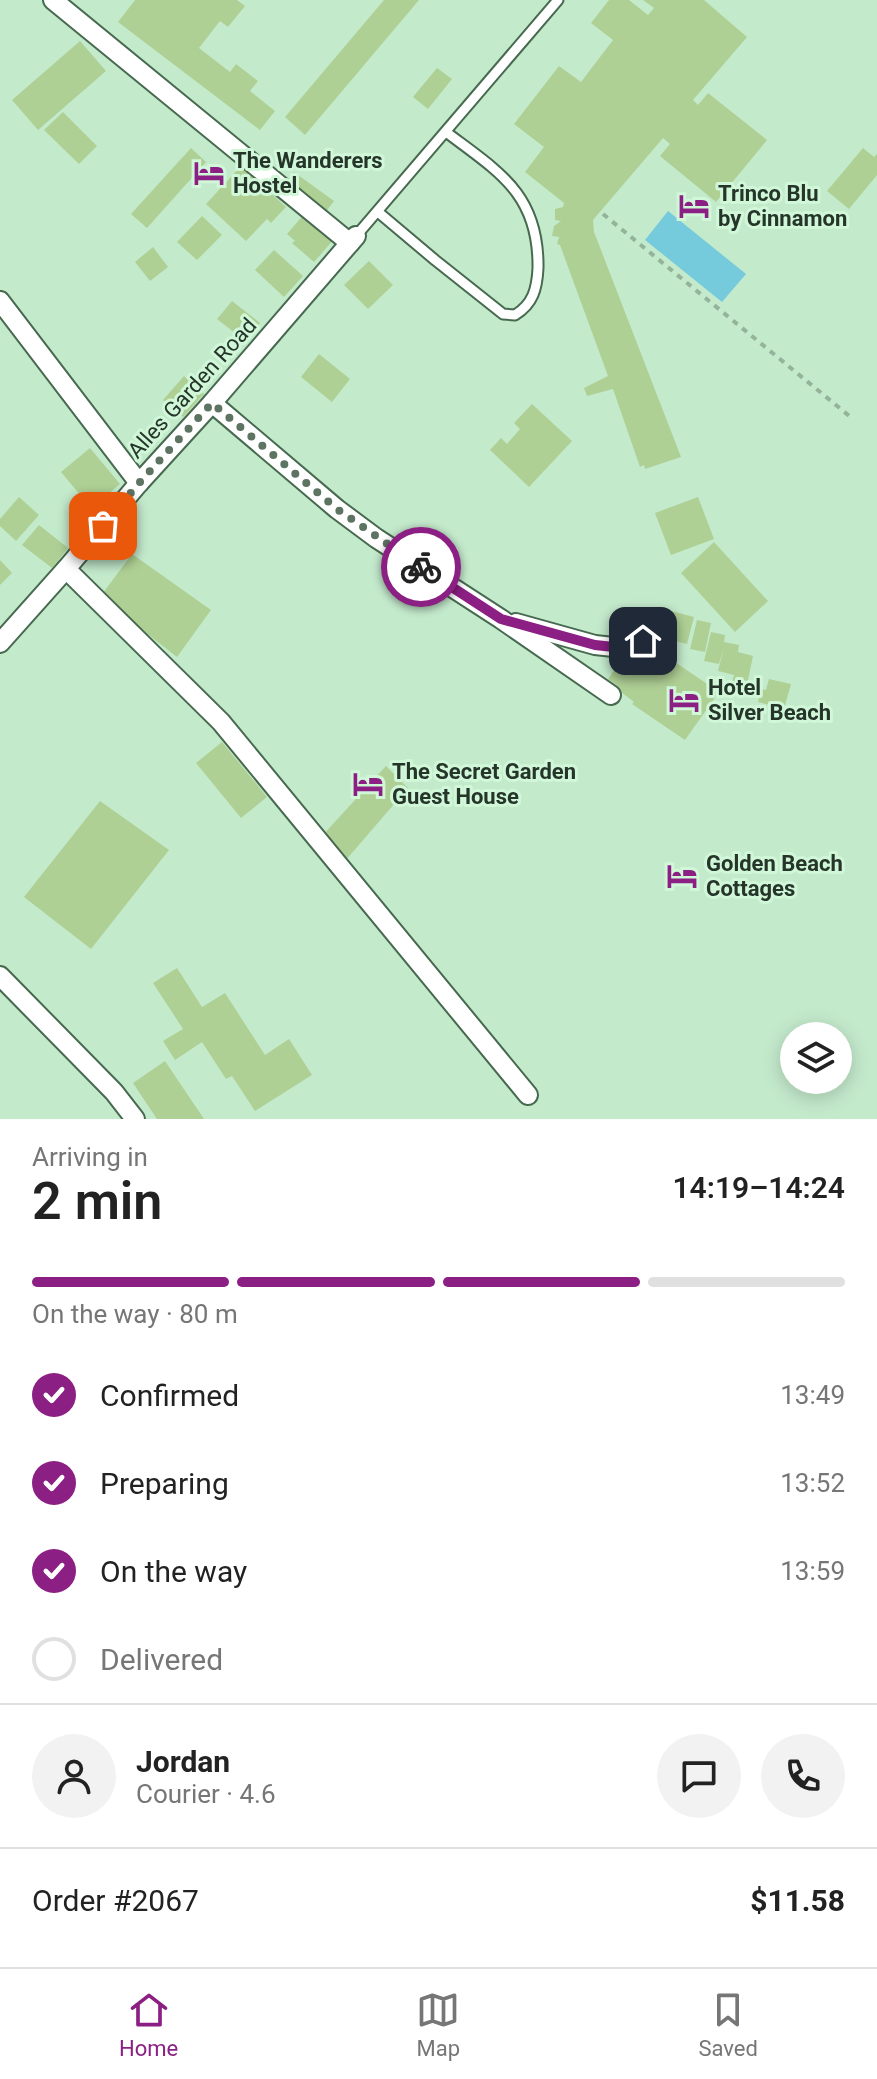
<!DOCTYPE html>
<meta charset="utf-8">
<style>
:root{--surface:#fff;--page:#f2f2f2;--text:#222;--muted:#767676;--line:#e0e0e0;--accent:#8b1f83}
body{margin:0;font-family:Roboto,sans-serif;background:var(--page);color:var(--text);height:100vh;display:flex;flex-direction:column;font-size:30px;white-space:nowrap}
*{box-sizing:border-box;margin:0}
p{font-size:26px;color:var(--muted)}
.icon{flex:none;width:44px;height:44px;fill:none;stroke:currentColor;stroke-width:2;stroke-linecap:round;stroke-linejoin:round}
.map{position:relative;height:1119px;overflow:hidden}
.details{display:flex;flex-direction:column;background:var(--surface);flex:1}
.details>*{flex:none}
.tools{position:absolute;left:780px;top:1022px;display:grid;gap:16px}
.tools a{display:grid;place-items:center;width:72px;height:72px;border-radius:50%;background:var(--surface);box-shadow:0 4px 20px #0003;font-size:40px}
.pin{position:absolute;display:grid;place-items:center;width:68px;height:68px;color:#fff;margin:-34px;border-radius:16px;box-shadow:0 4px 12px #0006}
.courier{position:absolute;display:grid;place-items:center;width:80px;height:80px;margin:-40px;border:6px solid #8b1f83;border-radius:50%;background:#fff;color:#222;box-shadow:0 2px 10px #0007}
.summary em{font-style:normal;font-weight:600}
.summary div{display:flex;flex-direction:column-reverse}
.summary{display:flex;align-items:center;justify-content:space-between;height:136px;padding:0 32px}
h1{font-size:52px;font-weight:600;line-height:60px}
.bar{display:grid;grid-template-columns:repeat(4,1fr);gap:12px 8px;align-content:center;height:96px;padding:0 32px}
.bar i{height:10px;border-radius:6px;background:var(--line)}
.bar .selected{background:var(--accent)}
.bar p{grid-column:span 4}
.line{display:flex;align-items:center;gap:20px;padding:0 32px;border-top:2px solid var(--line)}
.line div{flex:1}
.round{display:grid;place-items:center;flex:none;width:84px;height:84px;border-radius:42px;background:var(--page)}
ol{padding:0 32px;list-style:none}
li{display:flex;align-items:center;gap:24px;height:88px}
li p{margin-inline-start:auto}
li .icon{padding:8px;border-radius:50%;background:var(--accent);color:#fff;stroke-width:4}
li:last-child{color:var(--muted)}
li i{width:44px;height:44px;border:4px solid var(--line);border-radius:50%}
.menu{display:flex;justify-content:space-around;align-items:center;height:112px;border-top:2px solid var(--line);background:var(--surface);font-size:22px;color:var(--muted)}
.menu a{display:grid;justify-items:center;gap:4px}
.menu .selected{color:var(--accent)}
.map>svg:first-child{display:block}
.water{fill:#75cbdc}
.building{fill:#afd095}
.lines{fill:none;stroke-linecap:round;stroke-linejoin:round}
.lane-casing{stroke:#47694f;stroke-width:13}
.street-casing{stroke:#47694f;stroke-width:22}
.path{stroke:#94b39b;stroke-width:4;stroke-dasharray:6 6;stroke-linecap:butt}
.lane{stroke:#fff;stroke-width:9}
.street{stroke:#fff;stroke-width:18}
.done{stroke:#5d7463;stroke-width:8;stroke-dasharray:0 14.4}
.route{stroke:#8b1f83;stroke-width:10}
.labels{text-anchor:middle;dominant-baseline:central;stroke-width:6;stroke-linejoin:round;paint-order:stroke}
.poi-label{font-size:22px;font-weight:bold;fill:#26352a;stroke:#d1f7d9;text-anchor:start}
.street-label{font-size:22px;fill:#26352a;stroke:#d1f7d9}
</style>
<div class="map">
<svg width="877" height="1119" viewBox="0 0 877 1119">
<rect width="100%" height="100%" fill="#c4eacc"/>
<!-- water -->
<polygon class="water" points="668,211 746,274 722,302 645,240"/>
<!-- building -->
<g class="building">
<polygon points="135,0 237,0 245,6 228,27 220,21 199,48 230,72 236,64 258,81 250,91 275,111 260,130 118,22"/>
<polygon points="384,0 419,0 305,135 285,117"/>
<polygon points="609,0 629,0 648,15 654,8 643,0 704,0 747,37 693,100 698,105 708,93 767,140 716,202 660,156 670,144 663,138 593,220 594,232 681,457 645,469 644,465 640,467 613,389 587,396 584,388 608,376 560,245 557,244 559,237 552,236 554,226 561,221 555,220 555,209 563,207 564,203 525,172 544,147 514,124 559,66 581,82 613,40 591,23"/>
<polygon points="80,41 106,71 38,130 12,100"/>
<polygon points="437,68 452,79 428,109 413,97"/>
<polygon points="63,112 97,146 79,164 44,130"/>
<polygon points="191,148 206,162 147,228 131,214"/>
<polygon points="863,148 874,157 877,154 877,175 849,209 827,191"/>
<polygon points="241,166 286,207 271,223 267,219 246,241 206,204"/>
<polygon points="294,172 334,201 325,213 285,184"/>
<polygon points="305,213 335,238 314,262 292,243 295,241 287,234"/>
<polygon points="202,216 222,235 197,260 177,242"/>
<polygon points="153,247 168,267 150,281 135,262"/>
<polygon points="274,250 303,276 284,297 255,270"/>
<polygon points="369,261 393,285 368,309 344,285"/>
<polygon points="232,301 260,323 245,341 217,319"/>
<polygon points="319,354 350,379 332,402 301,377"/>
<polygon points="184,376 204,394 183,417 163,400"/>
<polygon points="532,404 572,441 529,487 490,450 501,438 507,444 520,429 514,423"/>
<polygon points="90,448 120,484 91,508 61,472"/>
<polygon points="19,497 39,515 16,541 0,526 0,519"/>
<polygon points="698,497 714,539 671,555 655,513"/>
<polygon points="39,525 68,548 52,568 22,545"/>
<polygon points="714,542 768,601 735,632 681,573"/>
<polygon points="132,554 211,610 177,657 100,597"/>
<polygon points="0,560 12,573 0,585"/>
<polygon points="671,611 694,617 687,644 671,640 674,629 668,627"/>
<polygon points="697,620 711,623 705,652 690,649"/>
<polygon points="711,632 725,635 724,642 739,645 738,652 753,656 747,685 732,682 734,675 718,671 724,647 719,664 704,661"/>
<polygon points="666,656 719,692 685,740 632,704 634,702 616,688 618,686 608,679 622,659 641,671 650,658 660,665"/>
<polygon points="769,679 791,684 784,709 758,702 761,689 766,690"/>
<polygon points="222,742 267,797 241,818 196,763"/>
<polygon points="386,766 408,788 345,861 322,836"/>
<polygon points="100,801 169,850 91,949 24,897"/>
<polygon points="177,968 202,1007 225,993 265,1055 289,1039 312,1075 255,1111 232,1076 226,1079 202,1042 175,1060 163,1041 183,1029 153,983"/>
<polygon points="165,1061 204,1119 157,1119 133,1083"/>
</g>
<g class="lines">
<!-- lane casing -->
<g class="lane-casing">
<g id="lane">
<path d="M378,212L435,260L503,314L515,315C533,304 537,289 538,268C539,194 499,172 446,132"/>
<polyline points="356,236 558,0"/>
</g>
</g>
<!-- street casing -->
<g class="street-casing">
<g id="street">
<polyline points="53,0 350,243"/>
<polyline points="0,301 139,483"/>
<polyline points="212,403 337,509 376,538 501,619 611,695"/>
<polyline points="66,569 221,722 528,1095"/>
<polyline points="516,623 595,645 623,648 643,641"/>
<polyline points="0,643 66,569 139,483 212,403 356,236"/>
<polyline points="0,976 114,1092 135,1119"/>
</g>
</g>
<!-- path -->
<polyline class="path" points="603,214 853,419"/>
<!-- lane -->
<use href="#lane" class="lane"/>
<!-- street -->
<use href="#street" class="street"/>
</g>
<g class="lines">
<!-- done -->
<polyline class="done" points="103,526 139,483 212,403 337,509 421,567"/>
<!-- route -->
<polyline class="route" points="421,567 501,619 595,645 623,648 643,641"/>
</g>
<!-- icons -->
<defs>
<g id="hotel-bare" transform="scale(2.4)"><path d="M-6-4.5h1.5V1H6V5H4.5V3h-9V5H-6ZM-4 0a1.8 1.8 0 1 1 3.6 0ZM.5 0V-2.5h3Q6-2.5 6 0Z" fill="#8b1f83" stroke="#d1f7d9" stroke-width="2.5" paint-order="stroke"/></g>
</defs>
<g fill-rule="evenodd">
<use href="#hotel-bare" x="209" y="173"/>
<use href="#hotel-bare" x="694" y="206"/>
<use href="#hotel-bare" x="684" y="700"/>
<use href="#hotel-bare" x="368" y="784"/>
<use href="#hotel-bare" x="682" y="876"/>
</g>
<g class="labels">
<!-- poi labels -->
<g class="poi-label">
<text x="233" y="160">The Wanderers<tspan x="233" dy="25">Hostel</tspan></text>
<text x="718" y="193">Trinco Blu<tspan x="718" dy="25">by Cinnamon</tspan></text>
<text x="708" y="687">Hotel<tspan x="708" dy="25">Silver Beach</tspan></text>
<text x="392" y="771">The Secret Garden<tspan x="392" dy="25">Guest House</tspan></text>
<text x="706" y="863">Golden Beach<tspan x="706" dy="25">Cottages</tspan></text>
</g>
<!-- street labels -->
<g class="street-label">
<text transform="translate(192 388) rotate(-48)">Alles Garden Road</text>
</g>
</g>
</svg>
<div class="tools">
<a><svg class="icon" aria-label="layers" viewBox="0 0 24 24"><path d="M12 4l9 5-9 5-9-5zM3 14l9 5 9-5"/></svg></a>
</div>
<div class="pin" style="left:103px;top:526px;background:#ea580c"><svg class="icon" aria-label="bag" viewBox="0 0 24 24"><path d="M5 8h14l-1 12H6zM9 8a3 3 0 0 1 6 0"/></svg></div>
<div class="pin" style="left:643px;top:641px;background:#1f2937"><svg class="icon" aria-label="home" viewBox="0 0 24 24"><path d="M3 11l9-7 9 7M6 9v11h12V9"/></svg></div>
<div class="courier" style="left:421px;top:567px"><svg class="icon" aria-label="bike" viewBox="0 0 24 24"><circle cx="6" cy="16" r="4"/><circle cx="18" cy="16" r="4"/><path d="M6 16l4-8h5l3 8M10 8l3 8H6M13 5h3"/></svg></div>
</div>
<section class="details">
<div class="summary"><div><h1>2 min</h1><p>Arriving in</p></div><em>14:19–14:24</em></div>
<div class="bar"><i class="selected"></i><i class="selected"></i><i class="selected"></i><i></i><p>On the way · 80 m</p></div>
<ol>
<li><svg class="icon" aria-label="check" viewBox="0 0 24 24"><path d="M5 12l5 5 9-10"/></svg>Confirmed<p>13:49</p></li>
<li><svg class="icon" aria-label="check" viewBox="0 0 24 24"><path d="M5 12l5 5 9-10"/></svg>Preparing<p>13:52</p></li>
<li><svg class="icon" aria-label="check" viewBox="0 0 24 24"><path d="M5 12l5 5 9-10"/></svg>On the way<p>13:59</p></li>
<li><i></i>Delivered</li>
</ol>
<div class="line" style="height:144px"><a class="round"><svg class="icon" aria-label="person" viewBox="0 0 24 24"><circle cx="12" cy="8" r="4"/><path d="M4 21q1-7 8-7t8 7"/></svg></a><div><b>Jordan</b><p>Courier · 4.6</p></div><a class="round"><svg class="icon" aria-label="chat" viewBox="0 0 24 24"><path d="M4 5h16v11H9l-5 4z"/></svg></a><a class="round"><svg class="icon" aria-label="phone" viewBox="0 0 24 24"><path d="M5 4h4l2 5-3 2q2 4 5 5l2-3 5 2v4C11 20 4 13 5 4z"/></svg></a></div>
<div class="line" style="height:104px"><div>Order #2067</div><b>$11.58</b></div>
</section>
<nav class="menu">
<a class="selected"><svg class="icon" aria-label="home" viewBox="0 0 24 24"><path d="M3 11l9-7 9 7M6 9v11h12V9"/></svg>Home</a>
<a><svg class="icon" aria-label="map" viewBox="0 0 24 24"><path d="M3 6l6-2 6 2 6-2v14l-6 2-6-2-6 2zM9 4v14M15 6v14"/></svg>Map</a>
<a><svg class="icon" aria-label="saved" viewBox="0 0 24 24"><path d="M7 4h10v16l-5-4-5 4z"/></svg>Saved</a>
</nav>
